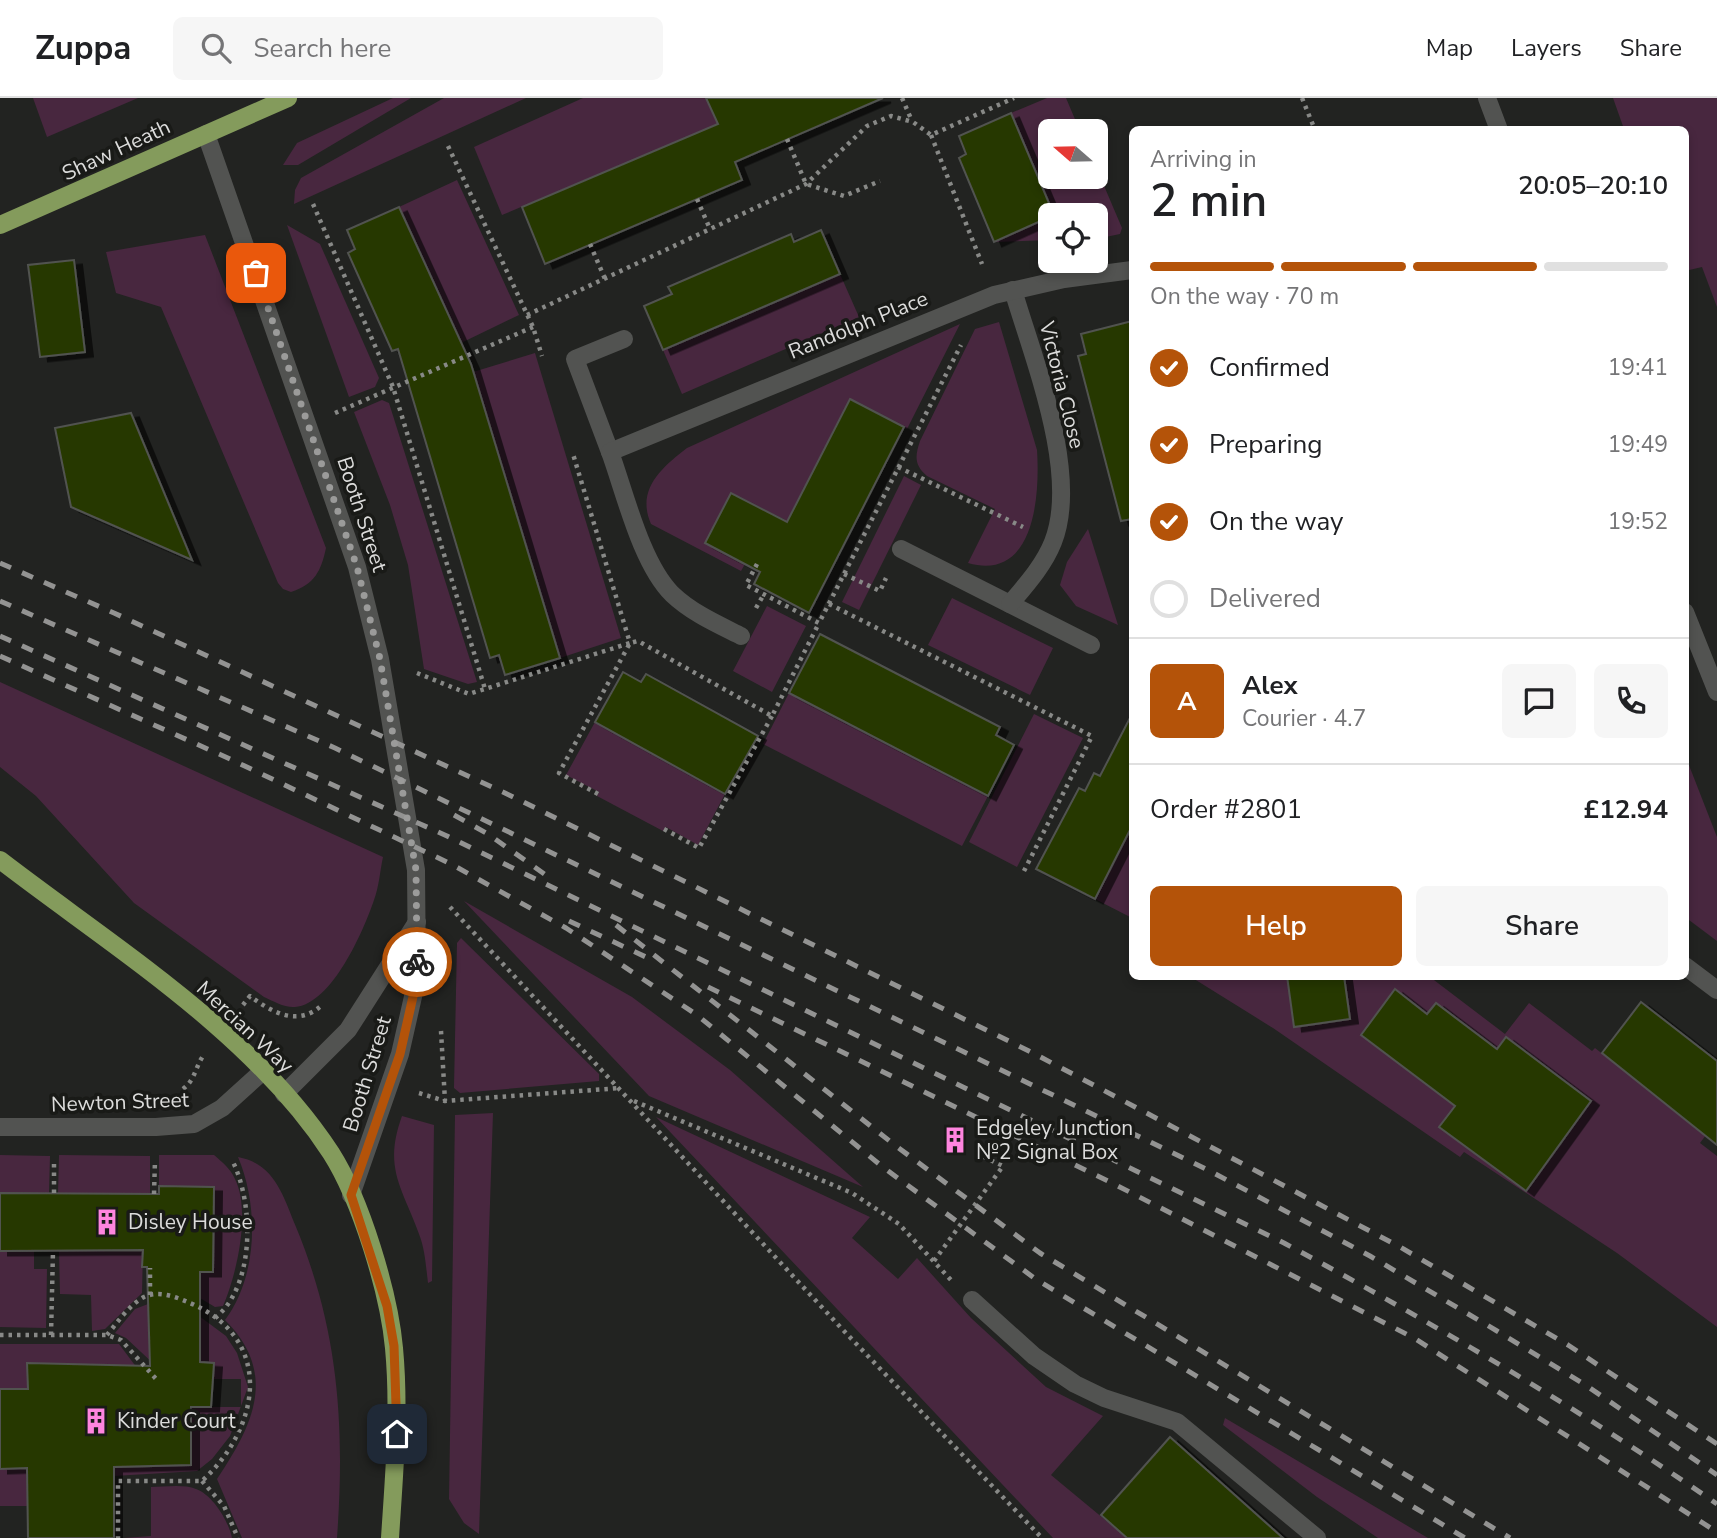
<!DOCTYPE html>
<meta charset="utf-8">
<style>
:root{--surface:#fff;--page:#f6f6f6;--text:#202124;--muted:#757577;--line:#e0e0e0;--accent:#b45309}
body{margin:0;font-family:"Nunito Sans",sans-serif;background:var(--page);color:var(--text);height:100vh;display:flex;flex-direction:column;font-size:26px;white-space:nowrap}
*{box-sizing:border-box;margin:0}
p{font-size:23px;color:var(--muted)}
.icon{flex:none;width:38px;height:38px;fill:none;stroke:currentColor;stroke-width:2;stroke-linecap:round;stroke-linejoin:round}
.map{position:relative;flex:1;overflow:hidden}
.side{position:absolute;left:1129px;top:28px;width:560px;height:854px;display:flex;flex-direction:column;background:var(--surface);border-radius:10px;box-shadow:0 4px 10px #0003}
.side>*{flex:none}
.needle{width:46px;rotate:290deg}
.buttons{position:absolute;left:1038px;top:21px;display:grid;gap:14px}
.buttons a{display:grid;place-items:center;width:70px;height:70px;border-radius:10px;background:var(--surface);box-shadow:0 4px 10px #0003;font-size:35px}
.pin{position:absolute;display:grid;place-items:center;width:60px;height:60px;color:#fff;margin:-30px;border-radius:14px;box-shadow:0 4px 10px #0006}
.courier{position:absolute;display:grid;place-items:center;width:70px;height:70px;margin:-35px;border:5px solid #b45309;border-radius:50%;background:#fff;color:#222;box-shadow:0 2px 9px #0007}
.headline em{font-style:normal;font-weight:600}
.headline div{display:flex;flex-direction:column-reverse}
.headline{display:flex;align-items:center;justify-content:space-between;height:119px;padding:0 21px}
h1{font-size:46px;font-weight:600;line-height:52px}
.bar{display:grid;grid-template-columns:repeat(4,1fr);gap:10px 7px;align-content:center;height:84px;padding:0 21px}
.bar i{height:9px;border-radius:5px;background:var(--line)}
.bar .current{background:var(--accent)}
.bar p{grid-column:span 4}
.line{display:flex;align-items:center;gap:18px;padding:0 21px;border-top:2px solid var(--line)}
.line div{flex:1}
.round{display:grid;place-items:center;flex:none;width:74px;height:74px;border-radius:10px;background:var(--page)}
ol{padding:0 21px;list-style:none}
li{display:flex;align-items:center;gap:21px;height:77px}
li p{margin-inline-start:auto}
li .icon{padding:7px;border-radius:50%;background:var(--accent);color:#fff;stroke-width:4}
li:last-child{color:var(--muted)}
li i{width:38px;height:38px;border:4px solid var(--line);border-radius:50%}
.cta{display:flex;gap:14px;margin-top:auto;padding:14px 21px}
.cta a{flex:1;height:80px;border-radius:10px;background:var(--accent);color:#fff;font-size:28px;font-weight:600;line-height:80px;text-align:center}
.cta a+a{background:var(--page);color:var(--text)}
header{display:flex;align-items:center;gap:42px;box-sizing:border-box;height:98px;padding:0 35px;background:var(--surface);border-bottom:2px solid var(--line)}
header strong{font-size:33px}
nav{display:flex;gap:38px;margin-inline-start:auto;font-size:24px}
.search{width:490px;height:63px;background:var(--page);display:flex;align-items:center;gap:18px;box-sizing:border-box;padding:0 24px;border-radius:10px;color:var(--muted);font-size:26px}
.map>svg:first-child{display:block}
.green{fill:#48273f}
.building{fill:#283900;stroke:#515350;stroke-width:2;filter:url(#shadow)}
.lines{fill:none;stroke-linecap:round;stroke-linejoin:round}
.path{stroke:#888987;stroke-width:4.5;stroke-dasharray:3.5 5;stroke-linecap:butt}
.minor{stroke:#525351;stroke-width:18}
.major{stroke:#849b5c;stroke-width:18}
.rail{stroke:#939392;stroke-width:5;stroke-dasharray:12 12;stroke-linecap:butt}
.done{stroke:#9b9b9a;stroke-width:7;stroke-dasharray:0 12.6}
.route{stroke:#b45309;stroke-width:9}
.labels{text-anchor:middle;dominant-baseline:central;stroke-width:7;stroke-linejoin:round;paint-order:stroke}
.street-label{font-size:21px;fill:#dcdcdb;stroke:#191a17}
.poi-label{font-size:21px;fill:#dcdcdb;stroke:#191a17;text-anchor:start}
</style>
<header>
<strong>Zuppa</strong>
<div class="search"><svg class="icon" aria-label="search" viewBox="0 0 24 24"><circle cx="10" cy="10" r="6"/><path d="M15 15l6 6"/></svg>Search here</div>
<nav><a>Map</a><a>Layers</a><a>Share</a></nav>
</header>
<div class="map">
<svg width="1717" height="1440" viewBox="0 0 1717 1440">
<defs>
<filter id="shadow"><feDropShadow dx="8" dy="4.5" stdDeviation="0" flood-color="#0009"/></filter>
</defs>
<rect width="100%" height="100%" fill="#222321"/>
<!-- green -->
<g class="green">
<polygon points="33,0 138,0 47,39"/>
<polygon points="393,0 411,0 298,67 283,67 297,45"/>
<polygon points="444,0 526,0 294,106 295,92 301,80"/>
<polygon points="583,0 728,0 718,26 502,117 474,49"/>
<polygon points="1047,0 1066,0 1080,33 1050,33 1050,79 1096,79 1096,69 1122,130 1120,136 1096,141 1096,117 1055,117 1011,15"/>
<polygon points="1613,0 1717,0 1717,209 1702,169 1685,173 1685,32 1624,31"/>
<polygon points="457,82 519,217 461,245 399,109"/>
<polygon points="1050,120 1050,142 994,144"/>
<polygon points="287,127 320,146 379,280 375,289 349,299"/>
<path d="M205,137L326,450C321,473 315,486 291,494L283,491L278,485L161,209L116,195L106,154Z"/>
<polygon points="840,176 859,219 682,296 663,252"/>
<path d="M999,224L1037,352C1040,397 1035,484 968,465L995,411L927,378C914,367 915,358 920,343L975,231Z"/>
<path d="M960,226L907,331L850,302L787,423L731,395L705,445L745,466L741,473L651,426C636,392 661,370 687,350Z"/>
<polygon points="535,255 621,540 560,560 473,274"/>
<polygon points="382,302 389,305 477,584 468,586 424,571 408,467 390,407 354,314"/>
<polygon points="904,378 921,387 859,512 842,504"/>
<polygon points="1088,431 1118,527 1076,508 1060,487 1067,464"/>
<polygon points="952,500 1053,550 1030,597 928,547"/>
<polygon points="767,508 806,528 772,594 733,573"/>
<path d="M0,584L383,759C380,773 379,789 374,802C364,832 332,906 295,909C285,910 273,903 264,899L134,805L36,698L0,669Z"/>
<polygon points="789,595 988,698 962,748 763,646"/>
<polygon points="1034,616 1083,640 1017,769 969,744"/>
<polygon points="595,624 725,696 698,747 666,729 663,733 597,698 599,694 566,677"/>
<polygon points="1685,657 1717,739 1717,843 1685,819"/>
<polygon points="1132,728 1132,820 1095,801"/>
<polygon points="464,803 632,899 730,972 863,1089 649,998"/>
<polygon points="461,840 599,976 599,983 460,995 454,990 457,845"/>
<polygon points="1191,879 1430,879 1505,936 1529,905 1592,953 1595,950 1706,1037 1700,1045 1717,1058 1717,1229 1617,1155 1464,1054 1460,1059 1273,930"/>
<polygon points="493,1015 479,1436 464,1425 449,1401 455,1017"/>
<path d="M402,1018L434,1027L432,1183L428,1185C426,1169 425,1151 419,1136C402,1089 383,1070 402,1018Z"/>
<polygon points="656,1019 870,1119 852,1140 898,1181 917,1160 971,1220 1046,1289 1103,1318 1051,1377 1127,1440 1053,1440"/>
<polygon points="0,1057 50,1058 49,1096 0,1095"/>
<polygon points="59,1057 150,1058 150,1096 58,1096"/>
<path d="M159,1057H214C222,1064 230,1070 235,1081C251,1113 237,1176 223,1208L215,1209L156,1174L213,1173L214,1090L159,1088Z"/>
<path d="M238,1059C275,1066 283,1098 296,1129C339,1233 345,1329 337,1440H242L217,1381C254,1326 278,1275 225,1222C258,1178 259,1108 238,1059Z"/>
<polygon points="143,1152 142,1195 105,1231 92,1233 91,1197 60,1196 59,1153"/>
<polygon points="0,1153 34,1153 34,1171 47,1171 46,1230 0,1229"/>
<polygon points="156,1203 187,1209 226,1238 237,1255 248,1289 230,1338 212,1361 197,1373 114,1378 105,1337 191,1367 191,1309 241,1309 241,1281 213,1281 214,1265 200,1264 200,1230 184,1230 184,1210 148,1211 149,1232 156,1233 156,1268 126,1240 115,1235 135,1211"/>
<polygon points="0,1246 119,1246 146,1282 27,1266 28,1291 0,1291"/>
<polygon points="1225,1320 1428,1440 1378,1440 1317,1399 1223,1327"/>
<polygon points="27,1370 28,1408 0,1408 0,1371"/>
<path d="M151,1389C164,1389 184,1386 196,1391C213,1397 229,1424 232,1440H123L151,1438Z"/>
</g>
<!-- building -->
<g class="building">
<polygon points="706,0 883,0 735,64 742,82 545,166 522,109 718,26"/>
<polygon points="1011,15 1054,117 994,144 959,60 966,56 959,38"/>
<polygon points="399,109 471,266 560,560 505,577 499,557 490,560 398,251 392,253 348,155 355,151 347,132"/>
<polygon points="821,132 840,176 663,252 644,208 672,196 668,189 791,136 794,144"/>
<polygon points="74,162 85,254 40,259 28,167"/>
<polygon points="1132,223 1132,421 1121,423 1078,258 1086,256 1081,236"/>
<polygon points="850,301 904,329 809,515 754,486 760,474 705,445 731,395 787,424"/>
<polygon points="131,315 192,462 71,409 55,330"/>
<polygon points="820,536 1000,629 996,637 1014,647 988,698 789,595"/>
<polygon points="623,574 641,584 646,576 758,638 725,696 595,624"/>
<polygon points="1132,616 1132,728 1095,801 1036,771 1079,690 1085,693 1094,675 1100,678"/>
<polygon points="1287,878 1344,878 1350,921 1294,929"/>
<polygon points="1395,891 1427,916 1436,905 1497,951 1506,939 1591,1003 1526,1093 1439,1029 1455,1008 1361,937"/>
<polygon points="1641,904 1717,963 1717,1047 1602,955"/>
<polygon points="159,1088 214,1089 213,1174 200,1174 200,1264 214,1265 211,1309 191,1309 191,1367 114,1369 114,1440 28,1440 27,1370 0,1371 0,1291 28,1291 27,1265 150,1268 147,1169 142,1169 143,1152 0,1153 0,1095 159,1096"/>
<polygon points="1170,1339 1283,1440 1127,1440 1101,1417"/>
</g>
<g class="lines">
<!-- path -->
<g class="path">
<polyline points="902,0 912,23"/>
<polyline points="1302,0 1315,32"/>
<polyline points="931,37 982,166"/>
<polyline points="787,41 806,86 844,98 880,83"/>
<polyline points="448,48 533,229 542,258"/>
<polyline points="697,101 710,131"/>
<polyline points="313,106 393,289 485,591"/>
<polyline points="590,146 605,181"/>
<polyline points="527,217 806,86 867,28 891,18 913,24 931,37 1014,0"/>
<polyline points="335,315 533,229"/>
<polyline points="898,369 1023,429"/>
<polyline points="757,466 746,487 819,525 961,247"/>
<polyline points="844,476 880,493 886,480"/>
<polyline points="829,506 1092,638 1022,777"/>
<polyline points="756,510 764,496"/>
<polyline points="417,575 469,596 630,545 573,356"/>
<polyline points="598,696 559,675 630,545 638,543 772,618 819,525"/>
<polyline points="664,731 699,750 772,618"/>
<polyline points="450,809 844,1233 1042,1440"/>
<path d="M243,907L250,898C273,915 298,929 322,907"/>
<polyline points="441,933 445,1003"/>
<path d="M183,991C195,982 195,970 203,958"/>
<polyline points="419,995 445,1003 621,990"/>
<polyline points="634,1003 852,1095 899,1126 951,1182"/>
<polyline points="54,1095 54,1061"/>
<polyline points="154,1096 155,1062"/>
<polyline points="934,1163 1003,1068 984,1059"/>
<polyline points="150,1197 150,1170"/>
<path d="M215,1220C255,1188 254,1107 233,1064"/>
<polyline points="0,1237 107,1237 121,1242 157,1282"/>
<polyline points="51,1237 53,1153"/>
<path d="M107,1237C117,1225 129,1207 144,1199C159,1192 176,1199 190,1205C275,1241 261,1329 202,1383H118V1440"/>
<polyline points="202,1383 224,1408 238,1440"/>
</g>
<!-- minor -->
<g class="minor">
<polyline points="1487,0 1499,32"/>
<polyline points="206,36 357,469 380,561 416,772 417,881 400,956 351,1097"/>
<polyline points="610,354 575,261 624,241"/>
<polyline points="901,451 1091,547"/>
<path d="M1010,506C1026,487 1044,467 1053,444C1080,376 1033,260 1013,192"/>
<polyline points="1685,514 1717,594"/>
<path d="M741,538C717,526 692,515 672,496C641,465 625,395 610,354L994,197L1064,181L1132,172"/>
<polyline points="1685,868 1717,892"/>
<polyline points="284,996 348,932 417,824"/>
<polyline points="0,1029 156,1029 194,1026 222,1010 264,972"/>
<polyline points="972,1202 1034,1258 1075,1286 1104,1300 1177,1324 1317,1440"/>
</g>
<!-- major -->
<g class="major">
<polyline points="0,127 288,0"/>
<path d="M0,762C113,849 252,934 331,1055C361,1102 389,1195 394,1250C400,1314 394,1377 390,1440"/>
</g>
<!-- rail -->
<g class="rail">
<polyline points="0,465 114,515 505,695 1033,955 1400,1149 1568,1247 1717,1346"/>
<polyline points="0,503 335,650 1206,1071 1370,1158 1497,1233 1584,1286 1717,1377"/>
<path d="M0,538L447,738L1284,1145C1433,1225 1578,1310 1717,1406"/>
<polyline points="0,558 230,661 451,766 566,830 697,917 884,1070 1037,1182 1465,1440"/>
<polyline points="454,717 488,736 550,780"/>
<polyline points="569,823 648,860"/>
<polyline points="616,827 896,1048 1040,1155 1510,1440"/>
<polyline points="708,889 1114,1086 1414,1240 1717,1434"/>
</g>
</g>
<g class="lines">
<!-- done -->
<polyline class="done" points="256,175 357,469 380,561 416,772 417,864"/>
<!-- route -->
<polyline class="route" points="397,1336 394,1248 387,1208 351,1097 400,956 417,881 417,864"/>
</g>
<!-- icons -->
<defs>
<g id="building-bare" transform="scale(2.1)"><path d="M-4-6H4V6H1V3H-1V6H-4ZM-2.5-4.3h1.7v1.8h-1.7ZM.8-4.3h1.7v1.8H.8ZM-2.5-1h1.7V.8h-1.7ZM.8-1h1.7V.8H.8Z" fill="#ff85df" stroke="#191a17" stroke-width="2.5" paint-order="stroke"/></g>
</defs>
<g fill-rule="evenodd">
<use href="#building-bare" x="955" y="1042"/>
<use href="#building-bare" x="107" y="1124"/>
<use href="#building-bare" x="96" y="1323"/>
</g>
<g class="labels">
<!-- street labels -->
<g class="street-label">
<text transform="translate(116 52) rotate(-25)">Shaw Heath</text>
<text transform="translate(858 227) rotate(-22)">Randolph Place</text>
<text transform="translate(1062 287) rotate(76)">Victoria Close</text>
<text transform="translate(362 416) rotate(72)">Booth Street</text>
<text transform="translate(245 929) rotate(43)">Mercian Way</text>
<text transform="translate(367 976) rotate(-73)">Booth Street</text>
<text transform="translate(120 1004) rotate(-2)">Newton Street</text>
</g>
<!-- poi labels -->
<g class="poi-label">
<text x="976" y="1030">Edgeley Junction<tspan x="976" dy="24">№2 Signal Box</tspan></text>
<text x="128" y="1124">Disley House</text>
<text x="117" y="1323">Kinder Court</text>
</g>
</g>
</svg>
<div class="buttons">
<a><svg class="needle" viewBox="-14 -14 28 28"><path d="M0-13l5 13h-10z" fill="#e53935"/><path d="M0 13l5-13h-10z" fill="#757577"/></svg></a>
<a><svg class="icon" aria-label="locate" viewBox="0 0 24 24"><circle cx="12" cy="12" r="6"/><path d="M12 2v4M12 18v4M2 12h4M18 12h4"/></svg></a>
</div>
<div class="pin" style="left:256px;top:175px;background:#ea580c"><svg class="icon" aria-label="bag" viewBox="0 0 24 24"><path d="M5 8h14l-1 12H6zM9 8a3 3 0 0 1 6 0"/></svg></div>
<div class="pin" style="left:397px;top:1336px;background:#1f2937"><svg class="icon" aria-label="home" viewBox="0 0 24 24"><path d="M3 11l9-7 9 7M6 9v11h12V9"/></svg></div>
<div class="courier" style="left:417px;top:864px"><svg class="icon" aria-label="bike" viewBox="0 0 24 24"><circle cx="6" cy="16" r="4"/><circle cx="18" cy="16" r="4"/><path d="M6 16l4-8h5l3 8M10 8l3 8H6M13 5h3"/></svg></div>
<section class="side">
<div class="headline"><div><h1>2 min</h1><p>Arriving in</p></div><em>20:05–20:10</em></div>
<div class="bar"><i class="current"></i><i class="current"></i><i class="current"></i><i></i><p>On the way · 70 m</p></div>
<ol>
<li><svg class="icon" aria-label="check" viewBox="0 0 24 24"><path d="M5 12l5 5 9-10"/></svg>Confirmed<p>19:41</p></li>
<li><svg class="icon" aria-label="check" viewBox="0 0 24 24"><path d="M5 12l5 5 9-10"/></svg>Preparing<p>19:49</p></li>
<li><svg class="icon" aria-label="check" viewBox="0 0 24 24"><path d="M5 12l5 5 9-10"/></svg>On the way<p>19:52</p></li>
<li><i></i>Delivered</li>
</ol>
<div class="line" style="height:126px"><b class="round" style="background:var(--accent);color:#fff">A</b><div><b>Alex</b><p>Courier · 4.7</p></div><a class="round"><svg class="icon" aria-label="chat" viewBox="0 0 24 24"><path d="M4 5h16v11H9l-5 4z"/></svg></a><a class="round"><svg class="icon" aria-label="phone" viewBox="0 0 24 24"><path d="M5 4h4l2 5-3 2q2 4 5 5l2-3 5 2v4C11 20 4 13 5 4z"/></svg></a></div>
<div class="line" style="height:91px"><div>Order #2801</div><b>£12.94</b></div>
<div class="cta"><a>Help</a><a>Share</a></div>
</section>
</div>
